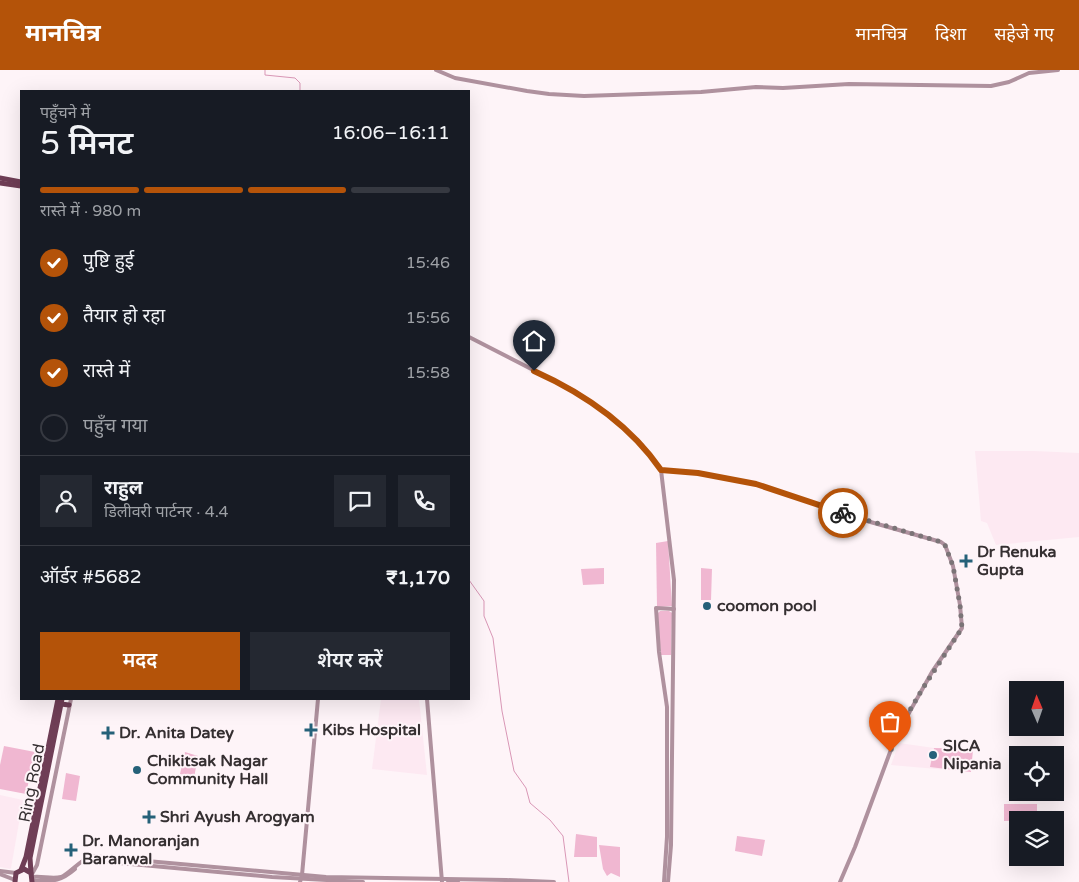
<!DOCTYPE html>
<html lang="hi">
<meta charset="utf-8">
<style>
:root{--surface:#171b24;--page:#242831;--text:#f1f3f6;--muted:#9ea1a6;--line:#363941;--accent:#b45309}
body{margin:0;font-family:"Varela Round","Noto Sans Devanagari",sans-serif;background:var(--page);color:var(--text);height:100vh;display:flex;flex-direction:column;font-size:19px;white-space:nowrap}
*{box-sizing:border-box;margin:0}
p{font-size:16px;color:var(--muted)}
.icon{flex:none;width:28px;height:28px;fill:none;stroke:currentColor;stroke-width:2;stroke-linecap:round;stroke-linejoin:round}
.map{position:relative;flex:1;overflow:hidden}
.details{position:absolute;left:20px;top:20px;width:450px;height:610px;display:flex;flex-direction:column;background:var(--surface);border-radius:0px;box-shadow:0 5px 20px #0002}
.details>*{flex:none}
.needle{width:32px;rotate:358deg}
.controls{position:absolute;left:1009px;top:611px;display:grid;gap:10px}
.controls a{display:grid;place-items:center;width:55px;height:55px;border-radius:0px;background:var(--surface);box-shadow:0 5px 20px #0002;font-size:25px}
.pin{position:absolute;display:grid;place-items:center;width:42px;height:42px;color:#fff;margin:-51px -21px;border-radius:50% 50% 50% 0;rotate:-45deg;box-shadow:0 0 5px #0007}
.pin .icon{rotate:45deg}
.courier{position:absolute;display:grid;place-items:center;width:50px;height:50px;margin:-25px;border:4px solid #b45309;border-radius:50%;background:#fff;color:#222;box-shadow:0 1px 6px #0007}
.overview em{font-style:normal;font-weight:600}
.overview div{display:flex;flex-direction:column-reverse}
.overview{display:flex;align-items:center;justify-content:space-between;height:85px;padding:0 20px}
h1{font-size:32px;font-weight:600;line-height:38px}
.bar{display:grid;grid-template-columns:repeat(4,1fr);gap:8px 5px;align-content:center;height:60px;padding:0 20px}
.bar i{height:6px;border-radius:4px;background:var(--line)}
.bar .current{background:var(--accent)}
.bar p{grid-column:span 4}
.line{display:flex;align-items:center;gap:12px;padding:0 20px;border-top:1px solid var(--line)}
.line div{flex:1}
.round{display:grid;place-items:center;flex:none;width:52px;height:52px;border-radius:0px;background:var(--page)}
ol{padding:0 20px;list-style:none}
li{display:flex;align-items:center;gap:15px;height:55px}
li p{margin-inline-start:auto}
li .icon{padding:5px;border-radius:50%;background:var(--accent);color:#fff;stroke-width:4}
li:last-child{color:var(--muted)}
li i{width:28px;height:28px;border:2px solid var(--line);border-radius:50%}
.action{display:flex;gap:10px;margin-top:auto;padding:10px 20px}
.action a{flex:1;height:58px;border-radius:0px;background:var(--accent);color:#fff;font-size:20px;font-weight:600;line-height:58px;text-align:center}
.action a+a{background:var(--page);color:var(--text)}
header{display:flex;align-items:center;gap:30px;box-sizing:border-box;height:70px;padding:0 25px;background:var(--accent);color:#fff}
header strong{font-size:24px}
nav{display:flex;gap:28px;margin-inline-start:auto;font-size:18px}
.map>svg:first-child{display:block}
.built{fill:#fde9f2}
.green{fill:#f0b7d1}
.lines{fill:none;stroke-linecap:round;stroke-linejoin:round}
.stream{stroke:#d997b6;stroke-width:1}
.minor{stroke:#af919e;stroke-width:4}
.major{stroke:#6f3e56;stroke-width:5}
.done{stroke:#7b7477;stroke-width:5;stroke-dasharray:0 9}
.route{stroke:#b45309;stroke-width:6}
.poi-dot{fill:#256179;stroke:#fef4f8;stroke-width:2}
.labels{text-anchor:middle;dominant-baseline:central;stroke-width:4;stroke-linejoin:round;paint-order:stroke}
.poi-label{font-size:16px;font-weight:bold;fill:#352f31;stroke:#fef4f8;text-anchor:start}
.street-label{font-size:16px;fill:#352f31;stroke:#fef4f8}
</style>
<header>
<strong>मानचित्र</strong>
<nav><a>मानचित्र</a><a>दिशा</a><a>सहेजे गए</a></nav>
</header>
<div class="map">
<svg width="1079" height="812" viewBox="0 0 1079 812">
<rect width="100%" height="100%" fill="#fef4f8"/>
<!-- built -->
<g class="built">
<polygon points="975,381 1034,381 1079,383 1079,467 996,475 987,453 981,451"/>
<polygon points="381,629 419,629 427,705 372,699"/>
<polygon points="899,673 934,678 973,679 971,702 891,695"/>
<polygon points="0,725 23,730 11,798 10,799 0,797"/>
</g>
<!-- green -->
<g class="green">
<polygon points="668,471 672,536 659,537 657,536 656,473"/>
<polygon points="604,498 604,514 583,515 581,499"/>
<polygon points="701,498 712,499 711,530 701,530"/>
<polygon points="660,541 669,541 672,543 671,585 661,585 657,544"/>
<polygon points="4,676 35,682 26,724 0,719 0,695"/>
<polygon points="934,678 973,679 971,702 930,697"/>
<polygon points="185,682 198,686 194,708 180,704"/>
<polygon points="66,703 80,706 76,731 62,729"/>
<polygon points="1004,734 1037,734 1037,750 1004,751"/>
<polygon points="576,764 597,767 597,787 574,787"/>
<polygon points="737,766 765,770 762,786 735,781"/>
<polygon points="599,775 620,777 620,807 611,803 607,806 603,799"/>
</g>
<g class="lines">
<!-- stream -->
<g class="stream">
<polyline points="265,0 265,5 295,8 300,13 300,21"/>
<polyline points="469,510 484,531 484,546 493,568 502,641 514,701 526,718 530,733 550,750 563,766 569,812"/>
</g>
<!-- minor -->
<g class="minor">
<polyline points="436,0 455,8 527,21 549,24 584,26 701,22 756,17 783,18 849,14 991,16 1009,12 1029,3 1058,0"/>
<polyline points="469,267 574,321 608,344 642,375 661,400 674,510 671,775 668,812"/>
<polyline points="661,400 698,403 756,414 867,451 941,472 945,475 953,496 960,535 962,558 932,602 896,666 855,777 840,812"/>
<polyline points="427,629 442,812"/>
<polyline points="82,792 88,790 109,792 272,807 363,812"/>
<polyline points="0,801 16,803"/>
<polyline points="0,804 15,810"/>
<polyline points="32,804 37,795 71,629"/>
<path d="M33,807C42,806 52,809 61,807C69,804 79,791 91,786L326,807L506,810L554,812"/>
<path d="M32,811C53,811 60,812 75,799"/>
<polyline points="300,812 302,805 318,629"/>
<polyline points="448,812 458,812"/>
<polyline points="664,812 667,767 667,637 659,582 656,538 674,539"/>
</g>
<!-- major -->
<g class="major">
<polyline points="0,108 21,112"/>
<polyline points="0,113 21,116"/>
<polyline points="61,634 69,635"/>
<polyline points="21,800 26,787 58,629"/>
<polyline points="31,803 30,788 62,629"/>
<polyline points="15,812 16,803 24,799 31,803 32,812"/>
</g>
</g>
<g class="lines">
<!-- done -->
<polyline class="done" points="843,443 941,472 945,475 953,496 960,535 962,558 923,618 904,650 890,682"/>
<!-- route -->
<path class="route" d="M534,301C583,323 630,355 661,400L698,403L756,414L843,443"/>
</g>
<!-- markers -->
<g class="poi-dot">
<path d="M963.5 483.5h5v5h5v5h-5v5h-5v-5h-5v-5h5z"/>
<circle cx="707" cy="536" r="5"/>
<path d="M308.5 652.5h5v5h5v5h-5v5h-5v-5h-5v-5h5z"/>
<path d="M105.5 655.5h5v5h5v5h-5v5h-5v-5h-5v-5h5z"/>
<circle cx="933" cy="685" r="5"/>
<circle cx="137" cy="700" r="5"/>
<path d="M146.5 739.5h5v5h5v5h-5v5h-5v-5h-5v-5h5z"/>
<path d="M68.5 772.5h5v5h5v5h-5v5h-5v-5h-5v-5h5z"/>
</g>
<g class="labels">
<!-- poi labels -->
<g class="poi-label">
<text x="977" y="482">Dr Renuka<tspan x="977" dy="18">Gupta</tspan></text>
<text x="717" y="536">coomon pool</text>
<text x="322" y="660">Kibs Hospital</text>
<text x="119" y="663">Dr. Anita Datey</text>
<text x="943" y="676">SICA<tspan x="943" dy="18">Nipania</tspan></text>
<text x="147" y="691">Chikitsak Nagar<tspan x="147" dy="18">Community Hall</tspan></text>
<text x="160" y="747">Shri Ayush Arogyam</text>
<text x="82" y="771">Dr. Manoranjan<tspan x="82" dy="18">Baranwal</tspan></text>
</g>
<!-- street labels -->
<g class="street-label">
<text transform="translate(32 713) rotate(-79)">Ring Road</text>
</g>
</g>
</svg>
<div class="controls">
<a><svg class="needle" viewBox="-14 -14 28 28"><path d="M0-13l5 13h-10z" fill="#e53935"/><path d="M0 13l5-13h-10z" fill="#9ea1a6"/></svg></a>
<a><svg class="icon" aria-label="locate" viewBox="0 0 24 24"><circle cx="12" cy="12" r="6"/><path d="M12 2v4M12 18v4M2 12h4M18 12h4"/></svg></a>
<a><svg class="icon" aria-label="layers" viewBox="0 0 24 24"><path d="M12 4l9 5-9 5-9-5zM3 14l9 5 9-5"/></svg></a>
</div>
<div class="pin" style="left:890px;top:682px;background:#ea580c"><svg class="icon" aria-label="bag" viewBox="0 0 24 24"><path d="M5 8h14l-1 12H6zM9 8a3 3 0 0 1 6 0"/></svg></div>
<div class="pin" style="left:534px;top:301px;background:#1f2937"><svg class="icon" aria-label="home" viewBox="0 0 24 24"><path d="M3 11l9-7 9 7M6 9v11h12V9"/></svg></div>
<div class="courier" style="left:843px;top:443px"><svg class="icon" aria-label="bike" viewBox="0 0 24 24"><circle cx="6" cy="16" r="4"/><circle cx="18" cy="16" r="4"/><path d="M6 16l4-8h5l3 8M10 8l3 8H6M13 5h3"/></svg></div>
<section class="details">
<div class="overview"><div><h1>5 मिनट</h1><p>पहुँचने में</p></div><em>16:06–16:11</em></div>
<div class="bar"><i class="current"></i><i class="current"></i><i class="current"></i><i></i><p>रास्ते में · 980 m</p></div>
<ol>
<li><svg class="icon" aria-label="check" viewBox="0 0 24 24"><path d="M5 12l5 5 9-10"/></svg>पुष्टि हुई<p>15:46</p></li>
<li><svg class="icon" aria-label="check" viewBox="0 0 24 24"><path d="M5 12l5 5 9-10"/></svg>तैयार हो रहा<p>15:56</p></li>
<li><svg class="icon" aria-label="check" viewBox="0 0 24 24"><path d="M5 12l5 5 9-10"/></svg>रास्ते में<p>15:58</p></li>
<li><i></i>पहुँच गया</li>
</ol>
<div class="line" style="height:90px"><a class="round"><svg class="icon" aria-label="person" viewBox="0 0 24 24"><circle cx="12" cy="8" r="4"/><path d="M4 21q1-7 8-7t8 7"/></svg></a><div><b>राहुल</b><p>डिलीवरी पार्टनर · 4.4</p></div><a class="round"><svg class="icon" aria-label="chat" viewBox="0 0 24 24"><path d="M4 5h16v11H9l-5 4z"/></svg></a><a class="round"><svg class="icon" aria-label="phone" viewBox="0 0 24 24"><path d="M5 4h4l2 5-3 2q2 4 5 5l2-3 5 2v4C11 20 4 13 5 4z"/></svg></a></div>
<div class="line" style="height:65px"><div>ऑर्डर #5682</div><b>₹1,170</b></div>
<div class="action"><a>मदद</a><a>शेयर करें</a></div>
</section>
</div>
